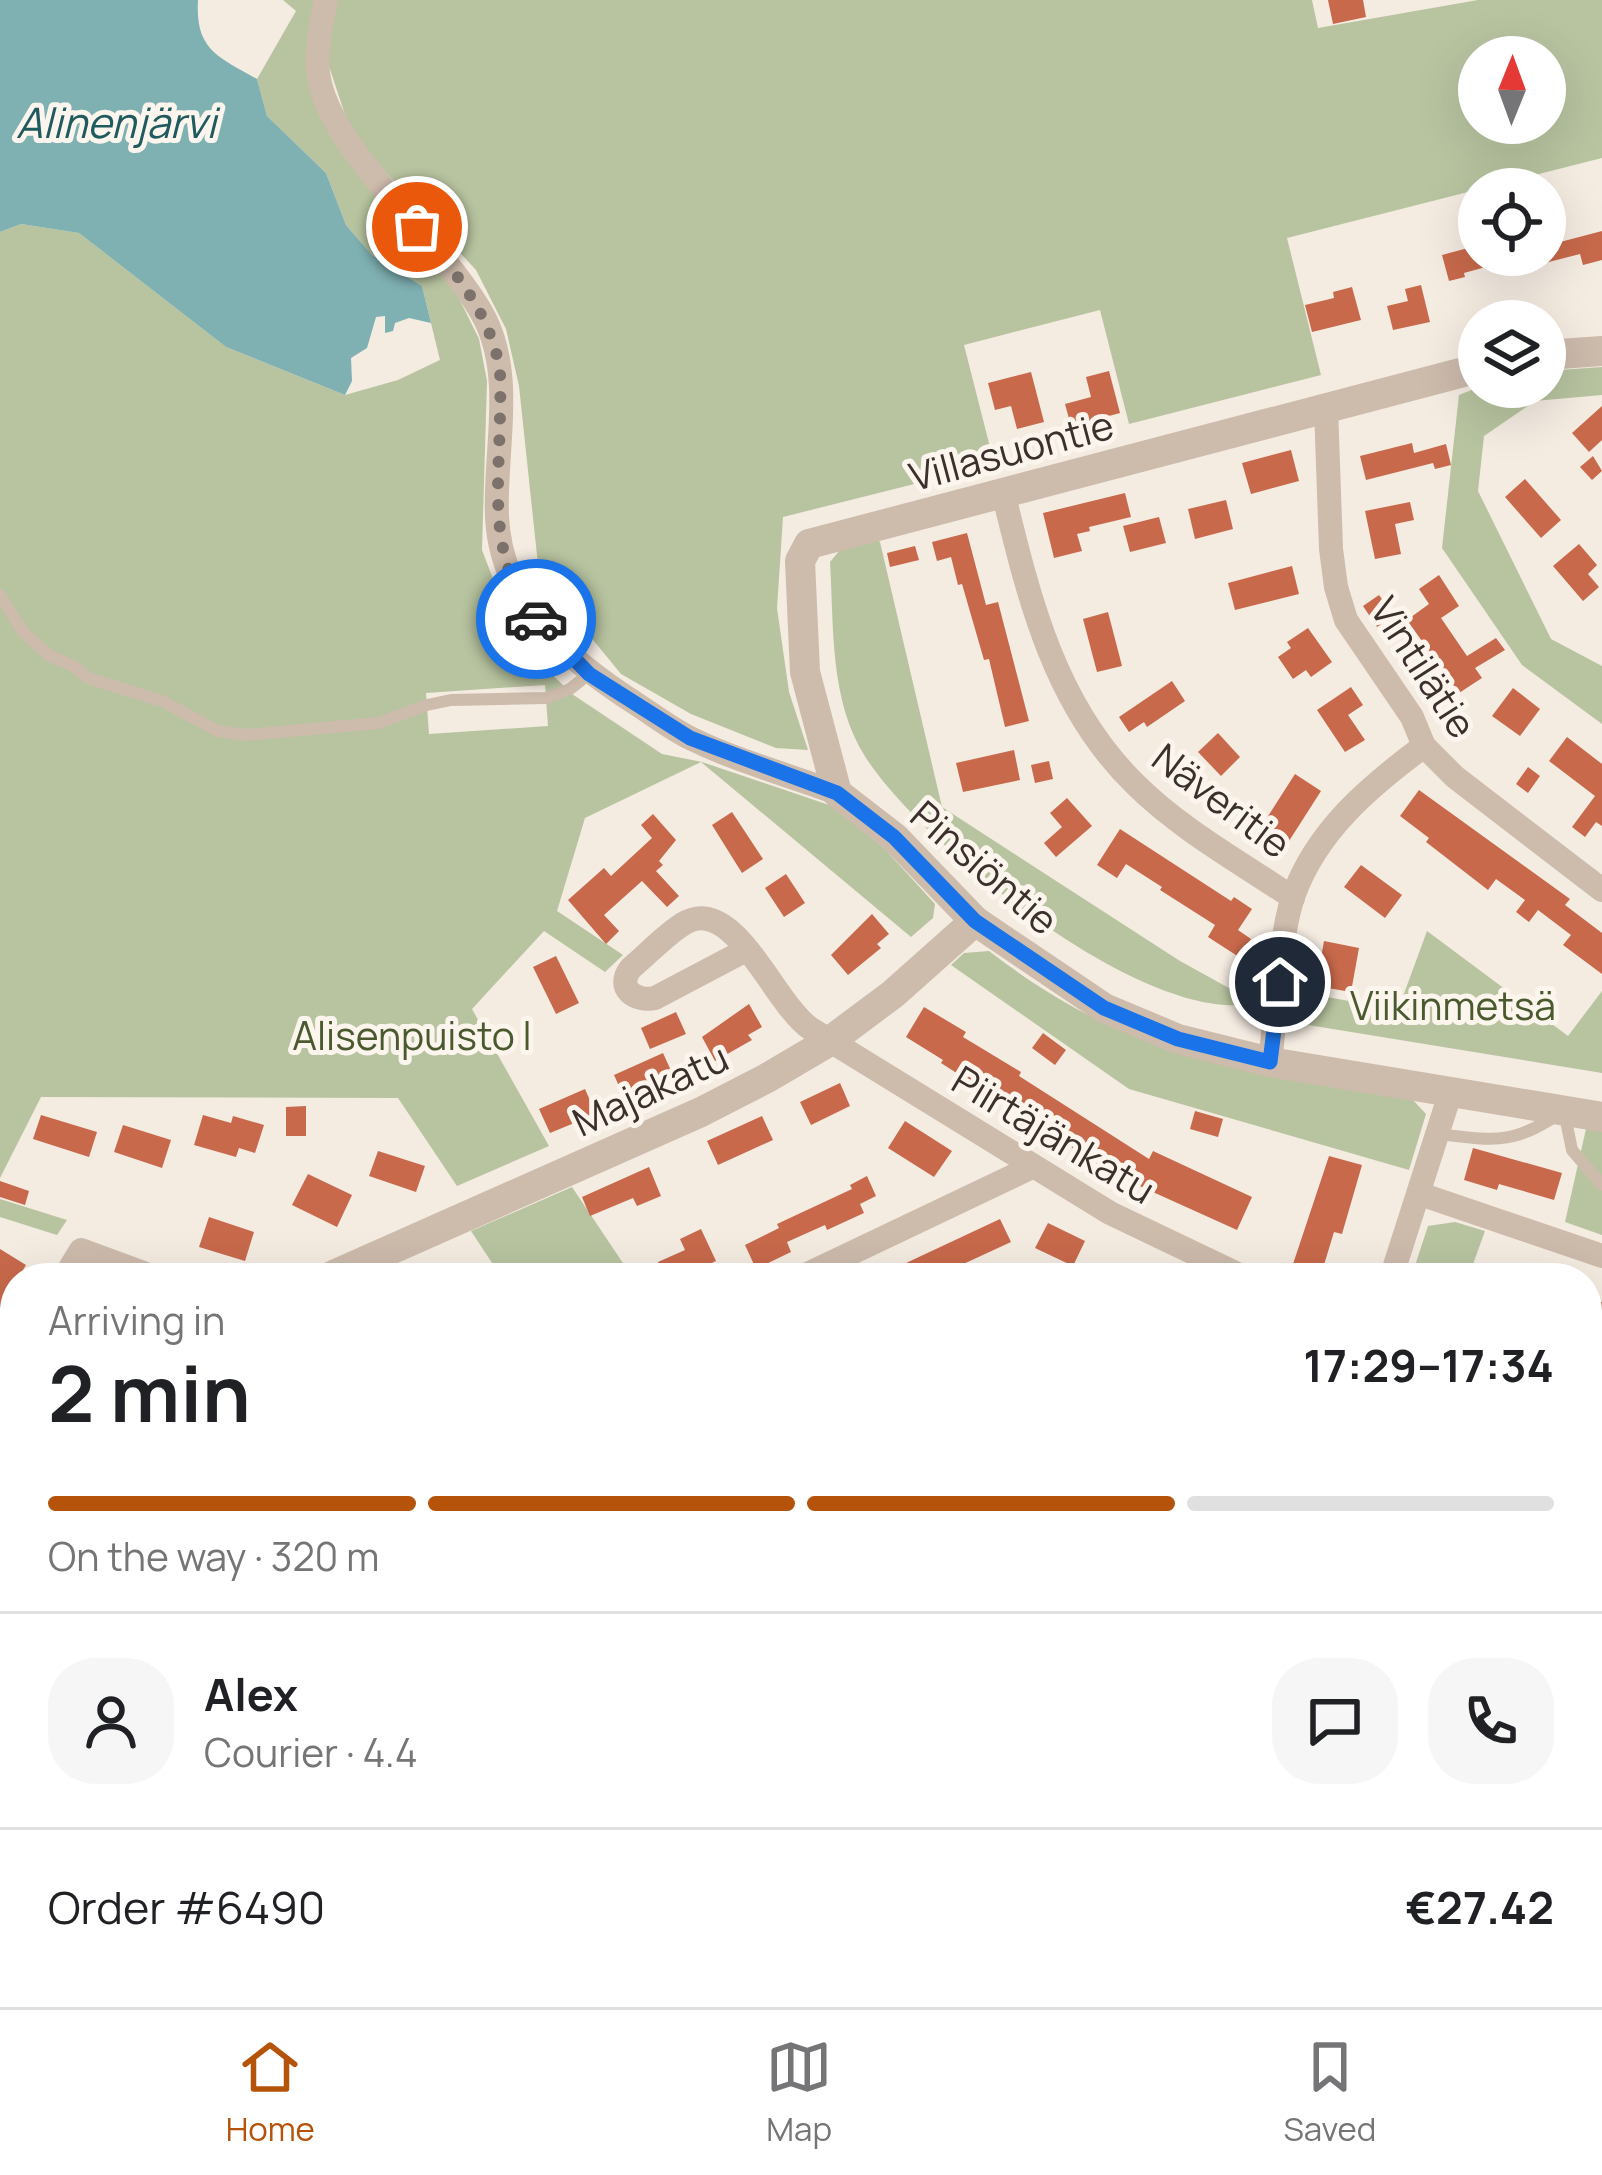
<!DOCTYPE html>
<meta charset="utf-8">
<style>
:root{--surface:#fff;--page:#f6f6f6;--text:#202124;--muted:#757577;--line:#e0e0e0;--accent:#b45309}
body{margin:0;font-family:Manrope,sans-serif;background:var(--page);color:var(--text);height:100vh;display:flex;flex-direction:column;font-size:45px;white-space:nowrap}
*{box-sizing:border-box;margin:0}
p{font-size:39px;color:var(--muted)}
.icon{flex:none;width:66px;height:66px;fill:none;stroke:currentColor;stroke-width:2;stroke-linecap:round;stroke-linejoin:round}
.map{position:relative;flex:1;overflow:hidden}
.side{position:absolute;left:0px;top:1263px;width:1602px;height:744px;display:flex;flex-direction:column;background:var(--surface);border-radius:48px 48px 0 0;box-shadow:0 12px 48px #0002}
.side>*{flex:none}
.needle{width:78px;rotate:1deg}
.buttons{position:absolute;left:1458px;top:36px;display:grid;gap:24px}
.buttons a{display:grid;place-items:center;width:108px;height:108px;border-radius:50%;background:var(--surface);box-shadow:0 12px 48px #0002;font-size:60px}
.pin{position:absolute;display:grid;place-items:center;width:102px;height:102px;color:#fff;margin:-51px;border:6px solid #fff;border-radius:50%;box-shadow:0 3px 12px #0007}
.courier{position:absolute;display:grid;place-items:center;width:120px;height:120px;margin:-60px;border:9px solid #1a73e8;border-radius:50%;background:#fff;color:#222;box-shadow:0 3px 15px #0007}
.headline em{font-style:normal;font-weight:700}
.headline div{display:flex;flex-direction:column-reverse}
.headline{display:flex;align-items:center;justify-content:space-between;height:204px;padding:0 48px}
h1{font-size:78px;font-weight:700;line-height:90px}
.bar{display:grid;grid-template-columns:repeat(4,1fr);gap:18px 12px;align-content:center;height:144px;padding:0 48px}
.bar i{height:15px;border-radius:9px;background:var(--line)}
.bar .on{background:var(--accent)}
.bar p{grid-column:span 4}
.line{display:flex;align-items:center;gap:30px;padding:0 48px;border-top:3px solid var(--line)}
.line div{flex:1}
.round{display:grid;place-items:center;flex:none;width:126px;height:126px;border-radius:48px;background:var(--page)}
.tab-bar{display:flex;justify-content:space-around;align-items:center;height:168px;border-top:3px solid var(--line);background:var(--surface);font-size:33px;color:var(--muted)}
.tab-bar a{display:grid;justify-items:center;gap:6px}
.tab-bar .on{color:var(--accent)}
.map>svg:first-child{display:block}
.green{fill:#b8c4a0;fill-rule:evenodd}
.water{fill:#7fb0b2}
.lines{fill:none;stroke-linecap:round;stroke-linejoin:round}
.stream{stroke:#7fb0b2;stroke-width:6}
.building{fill:#c8694b}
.service{stroke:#cdbbac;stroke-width:12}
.minor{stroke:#cdbbac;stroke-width:24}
.tertiary{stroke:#cdbbac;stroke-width:30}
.done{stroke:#7c716b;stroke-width:12;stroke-dasharray:0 21.6}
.route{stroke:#1a73e8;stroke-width:15}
.labels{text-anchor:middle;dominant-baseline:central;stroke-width:10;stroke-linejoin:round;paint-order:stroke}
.street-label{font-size:39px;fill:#3b302b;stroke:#fbf5ee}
.park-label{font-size:39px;fill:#4a5a2e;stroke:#fbf5ee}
.water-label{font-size:42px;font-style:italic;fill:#1f5a5e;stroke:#fbf5ee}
</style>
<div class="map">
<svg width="1602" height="2007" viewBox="0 0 1602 2007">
<rect width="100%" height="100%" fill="#f4ebe1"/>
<!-- green -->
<g class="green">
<path d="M283,0H315L309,87L328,130L452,284L479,339L487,381L482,550L516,639L572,694L662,754L702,762L832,806L884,848L935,904L933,918L911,937L701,762L585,818L557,911L623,955L605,972L544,931L472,1009L549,1146L457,1186L398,1098L41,1097L0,1178V232L21,224L79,233L226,347L345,395L398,380L440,360L422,286L372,255L346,225L326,173L267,116L257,79L296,11ZM545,685L548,726L429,734L426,693Z"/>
<path d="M334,0H1312L1318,28L1478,0H1602V158L1287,238L1321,375L1129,424L1100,310L964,345L993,459L978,468L783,517L777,608L789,692L808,750L776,748L691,714L621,674L539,574L519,386L506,329L476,270L376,162L347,121L327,60ZM1479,57H1545V123H1479Z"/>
<polygon points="1602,367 1602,395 1535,401 1484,436 1478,491 1551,639 1602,666 1602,724 1522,665 1442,548 1459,395 1479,387 1545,387 1545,371"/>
<path d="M875,538L880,542L942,807L1180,961L1256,1003C1147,1028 923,846 866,758C829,701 834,626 830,562L845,544Z"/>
<polygon points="1427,931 1568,1036 1602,991 1602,1073 1302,1024 1290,1010 1300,992 1398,1010"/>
<path d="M989,951C1129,1059 1243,1072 1412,1099L1426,1114L1409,1170L1129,1089L951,965L964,953Z"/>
<polygon points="1586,1129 1602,1131 1602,1235 1565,1222"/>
<polygon points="572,1187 633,1278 502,1278 471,1231"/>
<polygon points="0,1199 67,1220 57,1235 0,1217"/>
<polygon points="1455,1222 1485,1231 1468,1278 1411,1278 1428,1226"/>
<polygon points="1587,1477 1602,1496 1602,1662 1587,1640"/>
<polygon points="632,1992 751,1992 776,2004 630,2007"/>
<polygon points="1278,1992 1350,1992 1353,2007 1283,2007"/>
</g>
<!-- water -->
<path class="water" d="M0,0H198C195,50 218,57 257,79L267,116L326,173L346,225L372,255L422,286L431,323L409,318L395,323L393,331L385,333V316L376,317L367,348L351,358L352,381L345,395L226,347L79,233L21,224L0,232Z"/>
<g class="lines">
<!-- stream -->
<g class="stream">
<polyline points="1587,1570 1602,1589"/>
<polyline points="1305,1992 1308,2007"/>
</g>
</g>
<!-- building -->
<g class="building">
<polygon points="1328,0 1363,0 1366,17 1333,24"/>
<polygon points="1602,231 1602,260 1583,265 1580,254 1545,263 1545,246"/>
<polygon points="1479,245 1479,255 1510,255 1511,260 1464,273 1465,277 1449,281 1442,255"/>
<polygon points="1421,285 1430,322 1393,330 1387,306 1408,301 1405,289"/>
<polygon points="1352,287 1361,320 1312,332 1305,305 1334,298 1333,292"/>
<polygon points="1109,371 1120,413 1071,426 1065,404 1091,397 1086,377"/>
<polygon points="1031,372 1044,422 1017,429 1011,406 995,410 988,383"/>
<polygon points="1602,406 1602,440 1589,452 1572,433"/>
<polygon points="1412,443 1414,453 1446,444 1451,465 1435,469 1433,463 1366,480 1360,456"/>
<polygon points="1291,450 1299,481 1251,494 1242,463"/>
<polygon points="1593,456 1602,471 1592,480 1580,467"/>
<polygon points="1525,479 1561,520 1541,538 1505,497"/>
<polygon points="1125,493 1131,517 1089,527 1090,531 1077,534 1082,551 1054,558 1043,513"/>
<polygon points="1226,500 1233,529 1195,539 1188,509"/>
<polygon points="1410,502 1414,520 1395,524 1401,554 1375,559 1365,511"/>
<polygon points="1159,517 1166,543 1130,552 1123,526"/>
<polygon points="967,533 986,605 998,602 1029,721 1005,727 989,659 984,660 962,584 958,585 951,557 937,561 932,542"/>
<polygon points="1579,544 1597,565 1588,574 1599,587 1583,601 1553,566"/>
<polygon points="915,546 919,560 890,567 887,553"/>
<polygon points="1292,566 1299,594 1235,610 1228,583"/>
<polygon points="1439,575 1459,606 1441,618 1467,656 1496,638 1505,650 1475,668 1482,678 1459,693 1407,620 1429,604 1419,589"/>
<polygon points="1379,595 1394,616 1377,627 1363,606"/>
<polygon points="1108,612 1122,666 1097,672 1083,619"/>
<polygon points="1308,628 1332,662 1311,677 1306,670 1293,679 1278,657 1291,648 1287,642"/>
<polygon points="1172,681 1185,701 1147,727 1144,722 1129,732 1119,717"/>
<polygon points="1351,687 1363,705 1348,715 1365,740 1345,752 1317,710"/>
<polygon points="1513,688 1540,709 1520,736 1492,716"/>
<polygon points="1218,733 1240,757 1221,776 1198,752"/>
<polygon points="1567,737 1602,764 1602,826 1596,822 1585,837 1572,827 1595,796 1549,761"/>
<polygon points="1014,750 1020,780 963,792 956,763"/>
<polygon points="1049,761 1053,779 1035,783 1031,765"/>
<polygon points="1528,767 1540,776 1528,793 1516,784"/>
<polygon points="1295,774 1321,791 1282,852 1256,835"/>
<polygon points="1419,790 1570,899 1565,905 1602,933 1602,974 1563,945 1571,935 1538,910 1529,922 1516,912 1525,900 1496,879 1488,890 1426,842 1429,838 1400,816"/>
<polygon points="1067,798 1092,826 1056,857 1044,843 1062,827 1050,813"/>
<polygon points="732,812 763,859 742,873 712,825"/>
<polygon points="653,814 676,840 659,861 663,865 656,871 679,896 667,907 642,881 604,915 619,931 606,944 568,900 604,868 611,876 652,838 641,825"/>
<polygon points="1120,829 1231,901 1234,897 1252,909 1238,930 1251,939 1239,957 1208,937 1215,925 1160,890 1162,887 1126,864 1117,878 1097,865"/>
<polygon points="1361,865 1402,895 1385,918 1344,887"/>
<polygon points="786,874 805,903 784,917 765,888"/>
<polygon points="872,914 889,934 877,944 881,948 848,975 831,955"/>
<polygon points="1324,941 1359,948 1351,992 1316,986"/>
<polygon points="556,956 579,1003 556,1014 533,967"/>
<polygon points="749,1004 762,1027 748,1035 752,1040 715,1061 702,1037"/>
<polygon points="924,1007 966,1032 963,1037 1021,1072 1019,1076 1149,1159 1153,1151 1252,1197 1237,1230 1113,1174 941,1063 943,1060 906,1037"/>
<polygon points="676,1012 686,1034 650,1049 641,1028"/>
<polygon points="1043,1033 1066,1050 1055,1065 1032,1048"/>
<polygon points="663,1053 673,1075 624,1097 614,1075"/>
<polygon points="840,1083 850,1106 811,1125 800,1102"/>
<polygon points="585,1089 596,1114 550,1133 539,1109"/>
<polygon points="306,1106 306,1136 286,1136 286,1107"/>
<polygon points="1195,1111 1223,1119 1218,1137 1190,1129"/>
<polygon points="41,1115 97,1132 89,1157 33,1139"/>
<polygon points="203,1115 231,1123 233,1116 264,1125 255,1153 239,1148 236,1157 194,1145"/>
<polygon points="762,1116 773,1140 718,1165 707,1141"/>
<polygon points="905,1121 952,1151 934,1177 888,1148"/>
<polygon points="123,1125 171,1140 162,1168 114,1152"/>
<polygon points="1473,1148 1562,1173 1554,1200 1499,1184 1497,1190 1464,1180"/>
<polygon points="378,1151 425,1166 416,1192 369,1176"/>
<polygon points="1329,1156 1362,1165 1342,1234 1334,1232 1320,1278 1291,1270"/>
<polygon points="649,1167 661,1196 637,1206 633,1198 590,1216 582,1197"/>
<polygon points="308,1174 352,1195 337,1227 292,1205"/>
<polygon points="867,1176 876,1196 860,1204 864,1213 827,1230 825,1225 787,1242 791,1252 756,1269 745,1245 779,1228 777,1224 852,1189 850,1185"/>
<polygon points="0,1181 29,1191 25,1205 0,1197"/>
<polygon points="209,1217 254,1232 245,1261 199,1247"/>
<polygon points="1000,1219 1011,1242 946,1272 948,1278 874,1278"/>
<polygon points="1048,1223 1085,1241 1073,1266 1035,1248"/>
<polygon points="701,1229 716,1261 680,1278 665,1278 658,1262 685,1250 680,1239"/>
<polygon points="0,1249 26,1265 0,1308"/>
<polygon points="1587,1297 1602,1302 1602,1453 1587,1448"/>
<polygon points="15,1551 15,1582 0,1591 0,1560"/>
<polygon points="15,1712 15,1733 0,1741 0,1721"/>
<polygon points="1602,1788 1602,1844 1587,1820 1587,1798"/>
<polygon points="0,1800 15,1827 15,1847 0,1856"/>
<polygon points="92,1992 109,1992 117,2007 66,2007"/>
<polygon points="935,1992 958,1992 986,2007 927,2007"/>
<polygon points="1401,1992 1477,1992 1478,1999 1440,2007 1404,2007"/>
</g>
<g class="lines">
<!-- service -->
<g class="service">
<polyline points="0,595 23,632 50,656 73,666 88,678 162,701 218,731 246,735 379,723 427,705 451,700 546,698 570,689 589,674"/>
<path d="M1438,1134C1498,1141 1512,1145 1564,1111L1572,1150L1602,1185"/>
</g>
<!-- minor -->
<g class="minor">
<path d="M326,0C321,24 316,47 318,72C326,149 447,245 485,319C515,379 494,453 497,517C501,605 569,661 638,705C655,716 673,730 692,739C737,761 789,775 837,793"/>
<polyline points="1326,408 1331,549 1336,587 1346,620 1412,717 1424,746 1455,777 1602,890"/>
<path d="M1003,492C1029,598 1054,705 1135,784C1180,829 1240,862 1293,898"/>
<path d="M746,950L655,998C635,1002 615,988 631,968C648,954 664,936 683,924C734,892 774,1005 811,1029L1110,1213L1246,1278"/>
<path d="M1270,1062C1276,1015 1279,939 1293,897C1316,831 1370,786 1424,746"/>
<polyline points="1420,1194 1602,1256"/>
<polyline points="64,1278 81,1250 157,1278"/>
<polyline points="799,1278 1032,1167"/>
<polyline points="1391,1278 1450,1094"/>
<polyline points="1587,1870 1602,1887"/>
<polyline points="0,1920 15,1947"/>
<polyline points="41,1992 50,2007"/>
<polyline points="217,2007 233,1992"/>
<polyline points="438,2007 441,1992"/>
<polyline points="869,2007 872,1992"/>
</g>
<!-- tertiary -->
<g class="tertiary">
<polyline points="1545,355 1602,351"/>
<polyline points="1479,368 809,544 800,561 805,672 837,793 894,837 975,921 1104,1008 1178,1039 1270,1062 1602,1117"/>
<polyline points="327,1278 701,1112 767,1078 830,1041 893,994 975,921"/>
<polyline points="0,1523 15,1514"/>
</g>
</g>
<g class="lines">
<!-- done -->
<path class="done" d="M417,227C452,268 485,306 498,360C502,378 500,397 500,415C499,488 487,559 536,619"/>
<!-- route -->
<polyline class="route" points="536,619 589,674 690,738 837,793 894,837 975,921 1104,1008 1178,1039 1270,1062 1280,982"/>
</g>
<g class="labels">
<!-- street labels -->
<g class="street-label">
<text transform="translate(1011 450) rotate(-15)">Villasuontie</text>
<text transform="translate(1424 667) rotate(57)">Vintilätie</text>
<text transform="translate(1222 800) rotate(37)">Näveritie</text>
<text transform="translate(985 867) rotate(41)">Pinsiöntie</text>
<text transform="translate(650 1089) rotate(-25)">Majakatu</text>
<text transform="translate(1054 1134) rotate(31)">Piirtäjänkatu</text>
</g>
<!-- park labels -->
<g class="park-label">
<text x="1453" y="1005">Viikinmetsä</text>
<text x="412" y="1035">Alisenpuisto I</text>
</g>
<!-- water labels -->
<g class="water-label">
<text x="116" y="122">Alinenjärvi</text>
</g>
</g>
</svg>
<div class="buttons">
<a><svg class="needle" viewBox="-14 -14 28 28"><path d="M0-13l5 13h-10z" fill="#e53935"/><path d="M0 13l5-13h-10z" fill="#757577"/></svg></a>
<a><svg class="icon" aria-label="locate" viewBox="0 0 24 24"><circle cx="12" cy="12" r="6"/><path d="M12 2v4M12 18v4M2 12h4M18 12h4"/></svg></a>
<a><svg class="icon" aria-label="layers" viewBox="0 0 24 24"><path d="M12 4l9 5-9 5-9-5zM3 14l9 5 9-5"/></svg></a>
</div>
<div class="pin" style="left:417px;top:227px;background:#ea580c"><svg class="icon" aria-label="bag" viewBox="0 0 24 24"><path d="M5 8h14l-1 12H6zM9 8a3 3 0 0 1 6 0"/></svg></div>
<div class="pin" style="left:1280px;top:982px;background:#1f2937"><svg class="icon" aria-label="home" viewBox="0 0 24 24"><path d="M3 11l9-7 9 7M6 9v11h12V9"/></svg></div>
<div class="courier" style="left:536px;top:619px"><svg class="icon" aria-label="car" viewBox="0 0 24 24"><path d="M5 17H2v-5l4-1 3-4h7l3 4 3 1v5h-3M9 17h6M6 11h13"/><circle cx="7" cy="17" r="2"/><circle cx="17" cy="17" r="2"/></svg></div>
<section class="side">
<div class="headline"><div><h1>2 min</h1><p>Arriving in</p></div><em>17:29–17:34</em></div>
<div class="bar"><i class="on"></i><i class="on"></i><i class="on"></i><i></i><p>On the way · 320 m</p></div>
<div class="line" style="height:216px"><a class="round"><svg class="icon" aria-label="person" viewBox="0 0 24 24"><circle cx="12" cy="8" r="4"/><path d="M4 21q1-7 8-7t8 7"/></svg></a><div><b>Alex</b><p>Courier · 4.4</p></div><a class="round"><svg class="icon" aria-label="chat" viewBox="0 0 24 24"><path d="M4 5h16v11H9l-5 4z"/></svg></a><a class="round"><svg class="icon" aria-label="phone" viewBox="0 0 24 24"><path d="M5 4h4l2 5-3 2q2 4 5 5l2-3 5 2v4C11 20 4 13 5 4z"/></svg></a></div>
<div class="line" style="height:156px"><div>Order #6490</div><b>€27.42</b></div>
</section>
</div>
<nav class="tab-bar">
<a class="on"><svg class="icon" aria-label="home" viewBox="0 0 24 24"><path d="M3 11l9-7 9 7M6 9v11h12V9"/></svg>Home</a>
<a><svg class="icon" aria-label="map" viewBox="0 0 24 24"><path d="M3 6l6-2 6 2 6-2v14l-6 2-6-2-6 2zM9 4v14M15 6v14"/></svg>Map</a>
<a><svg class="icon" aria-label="saved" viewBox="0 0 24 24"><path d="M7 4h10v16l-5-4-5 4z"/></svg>Saved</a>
</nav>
